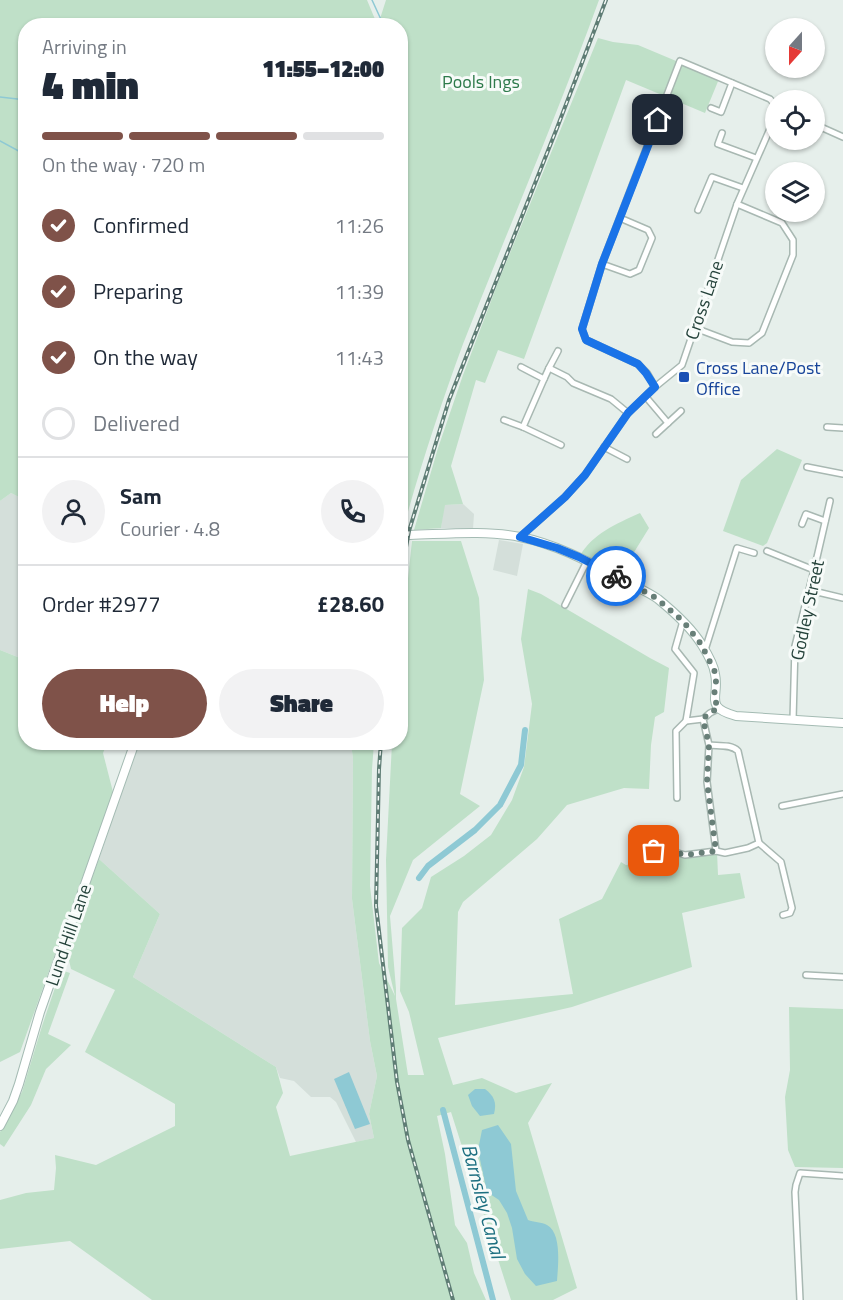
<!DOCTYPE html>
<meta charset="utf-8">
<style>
:root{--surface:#fff;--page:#f2f2f3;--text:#1f2937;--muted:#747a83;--line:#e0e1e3;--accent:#7f5249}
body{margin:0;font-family:"Titillium Web",sans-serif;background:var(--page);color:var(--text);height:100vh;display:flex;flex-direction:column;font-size:22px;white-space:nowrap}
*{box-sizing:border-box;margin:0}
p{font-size:20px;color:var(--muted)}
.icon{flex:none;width:33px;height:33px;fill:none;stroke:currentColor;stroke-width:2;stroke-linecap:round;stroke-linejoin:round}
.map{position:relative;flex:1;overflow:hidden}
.side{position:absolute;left:18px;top:18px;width:390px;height:732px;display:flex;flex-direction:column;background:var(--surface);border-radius:24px;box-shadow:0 2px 4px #0004}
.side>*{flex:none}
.needle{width:39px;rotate:201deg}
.controls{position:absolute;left:765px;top:18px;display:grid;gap:12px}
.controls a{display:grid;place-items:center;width:60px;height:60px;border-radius:50%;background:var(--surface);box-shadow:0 2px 4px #0004;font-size:30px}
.pin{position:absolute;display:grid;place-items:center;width:51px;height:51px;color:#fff;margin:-26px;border-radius:12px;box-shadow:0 3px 9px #0006}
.courier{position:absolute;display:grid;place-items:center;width:60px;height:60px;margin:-30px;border:4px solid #1a73e8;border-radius:50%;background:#fff;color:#222;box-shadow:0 2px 8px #0007}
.overview em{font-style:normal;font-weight:800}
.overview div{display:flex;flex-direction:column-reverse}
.overview{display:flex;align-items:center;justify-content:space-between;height:102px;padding:0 24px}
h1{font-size:39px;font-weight:800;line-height:45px}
.bar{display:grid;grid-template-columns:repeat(4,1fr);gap:9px 6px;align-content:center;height:72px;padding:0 24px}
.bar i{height:8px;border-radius:4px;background:var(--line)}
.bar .on{background:var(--accent)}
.bar p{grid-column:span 4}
.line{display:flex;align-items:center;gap:15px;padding:0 24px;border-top:2px solid var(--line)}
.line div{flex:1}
.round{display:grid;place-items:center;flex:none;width:63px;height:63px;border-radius:32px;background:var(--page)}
ol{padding:0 24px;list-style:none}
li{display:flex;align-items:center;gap:18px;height:66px}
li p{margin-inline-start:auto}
li .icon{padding:6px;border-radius:50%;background:var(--accent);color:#fff;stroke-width:4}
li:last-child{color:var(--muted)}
li i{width:33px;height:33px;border:3px solid var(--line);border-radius:50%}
.button{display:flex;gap:12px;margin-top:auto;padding:12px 24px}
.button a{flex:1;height:69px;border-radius:36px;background:var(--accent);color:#fff;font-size:24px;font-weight:800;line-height:69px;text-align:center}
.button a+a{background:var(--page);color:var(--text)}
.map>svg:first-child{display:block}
.built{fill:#d4dfda}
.green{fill:#bfe0c8}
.water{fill:#8ec9d4}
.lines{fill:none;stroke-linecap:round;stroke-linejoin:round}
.stream{stroke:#8ec9d4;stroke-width:1.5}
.canal{stroke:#8ec9d4;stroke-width:6}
.minor-casing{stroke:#a8b8b2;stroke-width:8}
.secondary-casing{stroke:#a4bbb3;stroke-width:10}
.minor{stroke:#fff;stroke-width:5}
.secondary{stroke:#fff;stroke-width:8}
.rail-casing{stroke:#5f7d75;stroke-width:4}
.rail{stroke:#f7fbf9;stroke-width:1.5;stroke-dasharray:4.5;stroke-linecap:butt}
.done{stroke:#687f78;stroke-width:6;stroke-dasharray:0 10.8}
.route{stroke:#1a73e8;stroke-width:8}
.transit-dot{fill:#1a4fb4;stroke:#f7fbf9;stroke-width:2}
.labels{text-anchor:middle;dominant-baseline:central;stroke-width:6;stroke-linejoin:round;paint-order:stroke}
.park-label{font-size:18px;fill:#2d7a4b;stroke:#f7fbf9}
.street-label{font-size:18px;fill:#24423a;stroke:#f7fbf9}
.transit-label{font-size:18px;fill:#164399;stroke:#f7fbf9;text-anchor:start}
.water-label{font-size:20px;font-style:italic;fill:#1c6f80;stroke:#f7fbf9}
</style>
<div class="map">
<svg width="843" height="1300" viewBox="0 0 843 1300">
<rect width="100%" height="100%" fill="#e6efeb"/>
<!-- built -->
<g class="built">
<polygon points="11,493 25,500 25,660 0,650 0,501"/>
<polygon points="463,504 474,514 473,529 441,528 444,505"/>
<polygon points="499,540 523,544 517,576 493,570"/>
<polygon points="123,743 351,743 353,759 352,899 370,1041 377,1076 369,1114 374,1138 356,1142 336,1102 330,1097 311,1097 294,1081 280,1078 276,1067 133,977 160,914 99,859 137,748"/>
</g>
<!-- green -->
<g class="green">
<polygon points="0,0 367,0 377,24 376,26 26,26 25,500 11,493 0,501"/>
<path d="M386,0H599C557,116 508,229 463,344C441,404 421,464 404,526L400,519V26L378,25Z"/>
<polygon points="598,38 613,42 638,45 719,79 705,113 626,80 524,359 498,350 485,383 476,380 451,466 463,504 445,505 441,528 414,530 438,448 463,375 499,280"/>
<polygon points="777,449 802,460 767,543 763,546 723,531 741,480"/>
<path d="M640,513L649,528L628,562L624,560L615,576L579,557C593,533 616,524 640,513Z"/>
<polygon points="412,541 461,541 479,598 484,680 460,794 480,806 413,860 390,916 396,989 396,999 408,1075 424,1075 409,1012 400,991 402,928 422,908 431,877 464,856 491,835 512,800 524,767 532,704 521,639 528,589 541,594 650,658 669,668 664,712 655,717 651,745 649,789 624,788 567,805 537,839 463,902 458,912 455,1005 573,994 559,919 602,899 621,862 626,865 717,852 718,875 740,873 745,898 682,913 692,967 572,1007 438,1038 453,1085 482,1078 516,1093 552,1083 528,1123 577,1288 553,1300 511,1300 451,1112 437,1116 445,1154 455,1225 467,1243 474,1273 486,1300 152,1300 70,1241 0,1249 0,1200 26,1193 54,1190 56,1168 55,1155 96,1165 175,1126 175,1104 85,1052 115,990 71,969 66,947 99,859 160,914 133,977 276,1067 283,1093 276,1107 290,1156 374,1138 369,1114 377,1076 370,1041 352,899 353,759 351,743 374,743 372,769 370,886 379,963 395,996 388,967 386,860 392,743 400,742 401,644"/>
<polygon points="0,650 25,660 26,742 107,743 103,753 113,792 20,1052 0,1062"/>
<polygon points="61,970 70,973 48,1034 71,1045 46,1069 31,1105 4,1147 0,1144 0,1132 22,1092 42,1026"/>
<polygon points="789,1007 843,1009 843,1168 795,1167 788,1150 785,1097 790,1070"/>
</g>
<!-- water -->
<g class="water">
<polygon points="349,1072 370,1124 355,1129 334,1079"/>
<path d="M475,1089H485C494,1096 497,1102 494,1114L480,1116L472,1106L468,1095Z"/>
<path d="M498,1125L511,1144L516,1191L528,1220C533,1222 542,1222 547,1225C562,1233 558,1266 557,1281L536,1286L525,1274L517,1259L512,1228L507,1213L499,1200L487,1192L478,1150L482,1130Z"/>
</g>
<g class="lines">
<!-- stream -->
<g class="stream">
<polyline points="372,0 384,26"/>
<polyline points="0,97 26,100"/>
<polyline points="0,141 26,155"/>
</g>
<!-- canal -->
<g class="canal">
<polyline points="419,878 428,866 475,830 500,805 521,765 525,730"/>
<polyline points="443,1110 493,1300"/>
</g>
<!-- minor casing -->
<g class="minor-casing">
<g id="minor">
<polyline points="711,108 721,112 732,83"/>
<polyline points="814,124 843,137"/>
<polyline points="722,133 718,144 756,158"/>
<polyline points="698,210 712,177 743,188"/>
<polyline points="602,264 630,274 639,270 652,238 648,230 620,218"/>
<polyline points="695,328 732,342 749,343 762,333 793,255 793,240 782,223 737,204"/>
<polyline points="521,367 544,379 549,368 567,377 573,383 611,399 628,413"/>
<polyline points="549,368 558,351"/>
<polyline points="655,387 647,373 638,364 586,340 582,329 602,264 680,61 770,99 776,106"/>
<polyline points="646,397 668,423"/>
<polyline points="504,420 523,427 561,445"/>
<polyline points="523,427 544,379"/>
<polyline points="827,427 843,428"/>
<polyline points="656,434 681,411"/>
<polyline points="604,447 627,459"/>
<polyline points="807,467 843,474"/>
<polyline points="802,524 806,514 825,521"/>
<polyline points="520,537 565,497 585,475 628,413 655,387 682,365 737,204 776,115"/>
<polyline points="767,551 814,570"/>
<polyline points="809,590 843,598"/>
<polyline points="565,605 587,561"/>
<polyline points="683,621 675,649 694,673 686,721"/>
<polyline points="705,650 737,548 754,553"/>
<polyline points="793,720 795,646 814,570 830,501"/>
<polyline points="677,798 676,731 686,721 703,719"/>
<polyline points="782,806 843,794"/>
<polyline points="759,843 781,862 792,908 790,913 783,915"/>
<path d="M654,851H671L685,855L716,851L725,853L748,848L759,843L738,751C731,744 718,746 709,745"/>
<polyline points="716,851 707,782 709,745 703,719 710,713 718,709"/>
<polyline points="806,975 843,977"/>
<polyline points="800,1300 795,1192 796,1185 800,1173 843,1176"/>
</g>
</g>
<!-- secondary casing -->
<g class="secondary-casing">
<g id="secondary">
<path d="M410,535C446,534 485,530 520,537C556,544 589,562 621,579C633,586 647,591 658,599C674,612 691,627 702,645C707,653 714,665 715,674C720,697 703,707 736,716L843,723"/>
<polyline points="400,536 404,536"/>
<polyline points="0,1126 13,1101 19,1084 40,1012 135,742"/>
</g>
</g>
<!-- minor -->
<use href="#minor" class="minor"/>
<!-- secondary -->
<use href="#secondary" class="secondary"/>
<!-- rail casing -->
<g class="rail-casing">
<g id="rail">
<polyline points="400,580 409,531 449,400 557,128 606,0"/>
<polyline points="381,742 379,769 376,906 397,1082 408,1140 453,1300"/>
</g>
</g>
<!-- rail -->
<use href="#rail" class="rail"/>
</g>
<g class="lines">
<!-- done -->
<polyline class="done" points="616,576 656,598 683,621 701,644 715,672 716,681 714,696 718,709 710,712 703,719 709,745 707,782 716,851 685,855 670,851 654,851"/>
<!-- route -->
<polyline class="route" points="616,576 579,557 557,548 520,537 565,497 585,475 628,413 655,387 646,373 638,364 586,340 582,329 602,264 658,120"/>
</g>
<!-- markers -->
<rect class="transit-dot" x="678" y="371" width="12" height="12" rx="3"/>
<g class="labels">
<!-- park labels -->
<g class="park-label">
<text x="481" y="81">Pools Ings</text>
</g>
<!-- street labels -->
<g class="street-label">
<text transform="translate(704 300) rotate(-71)">Cross Lane</text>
<text transform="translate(807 610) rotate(-78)">Godley Street</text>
<text transform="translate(68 935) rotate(-71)">Lund Hill Lane</text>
</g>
<!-- transit labels -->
<g class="transit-label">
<text x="696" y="367">Cross Lane/Post<tspan x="696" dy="21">Office</tspan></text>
</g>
<!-- water labels -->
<g class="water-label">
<text transform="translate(484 1201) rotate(75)">Barnsley Canal</text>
</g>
</g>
</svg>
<div class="controls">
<a><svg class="needle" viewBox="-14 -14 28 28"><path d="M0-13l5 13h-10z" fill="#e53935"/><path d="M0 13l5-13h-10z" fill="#747a83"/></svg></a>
<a><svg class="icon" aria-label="locate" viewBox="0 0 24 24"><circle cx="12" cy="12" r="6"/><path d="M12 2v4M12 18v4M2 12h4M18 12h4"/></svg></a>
<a><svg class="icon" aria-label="layers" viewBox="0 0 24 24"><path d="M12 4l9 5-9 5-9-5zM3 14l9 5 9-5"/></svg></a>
</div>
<div class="pin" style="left:654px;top:851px;background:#ea580c"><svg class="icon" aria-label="bag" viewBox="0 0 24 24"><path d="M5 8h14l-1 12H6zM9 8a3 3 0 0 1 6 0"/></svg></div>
<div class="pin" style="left:658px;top:120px;background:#1f2937"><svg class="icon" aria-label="home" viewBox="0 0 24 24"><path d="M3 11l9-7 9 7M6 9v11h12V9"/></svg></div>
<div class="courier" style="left:616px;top:576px"><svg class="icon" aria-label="bike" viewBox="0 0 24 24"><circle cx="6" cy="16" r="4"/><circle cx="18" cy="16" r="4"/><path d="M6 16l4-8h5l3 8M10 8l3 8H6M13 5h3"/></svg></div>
<section class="side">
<div class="overview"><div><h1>4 min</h1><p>Arriving in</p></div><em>11:55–12:00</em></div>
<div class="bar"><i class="on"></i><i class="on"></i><i class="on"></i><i></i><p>On the way · 720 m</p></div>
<ol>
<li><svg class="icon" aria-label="check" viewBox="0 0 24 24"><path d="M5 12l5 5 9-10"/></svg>Confirmed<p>11:26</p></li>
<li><svg class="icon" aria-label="check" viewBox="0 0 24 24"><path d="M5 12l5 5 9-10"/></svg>Preparing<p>11:39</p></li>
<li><svg class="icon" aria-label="check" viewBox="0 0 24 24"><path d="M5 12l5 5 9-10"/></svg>On the way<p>11:43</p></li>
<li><i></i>Delivered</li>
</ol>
<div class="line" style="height:108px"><a class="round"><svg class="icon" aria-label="person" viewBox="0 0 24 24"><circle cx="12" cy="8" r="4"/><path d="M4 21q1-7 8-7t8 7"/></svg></a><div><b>Sam</b><p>Courier · 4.8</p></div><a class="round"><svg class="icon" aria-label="phone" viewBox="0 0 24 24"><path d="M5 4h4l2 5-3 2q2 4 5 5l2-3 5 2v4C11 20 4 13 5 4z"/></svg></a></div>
<div class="line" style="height:78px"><div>Order #2977</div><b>£28.60</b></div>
<div class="button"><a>Help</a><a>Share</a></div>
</section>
</div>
